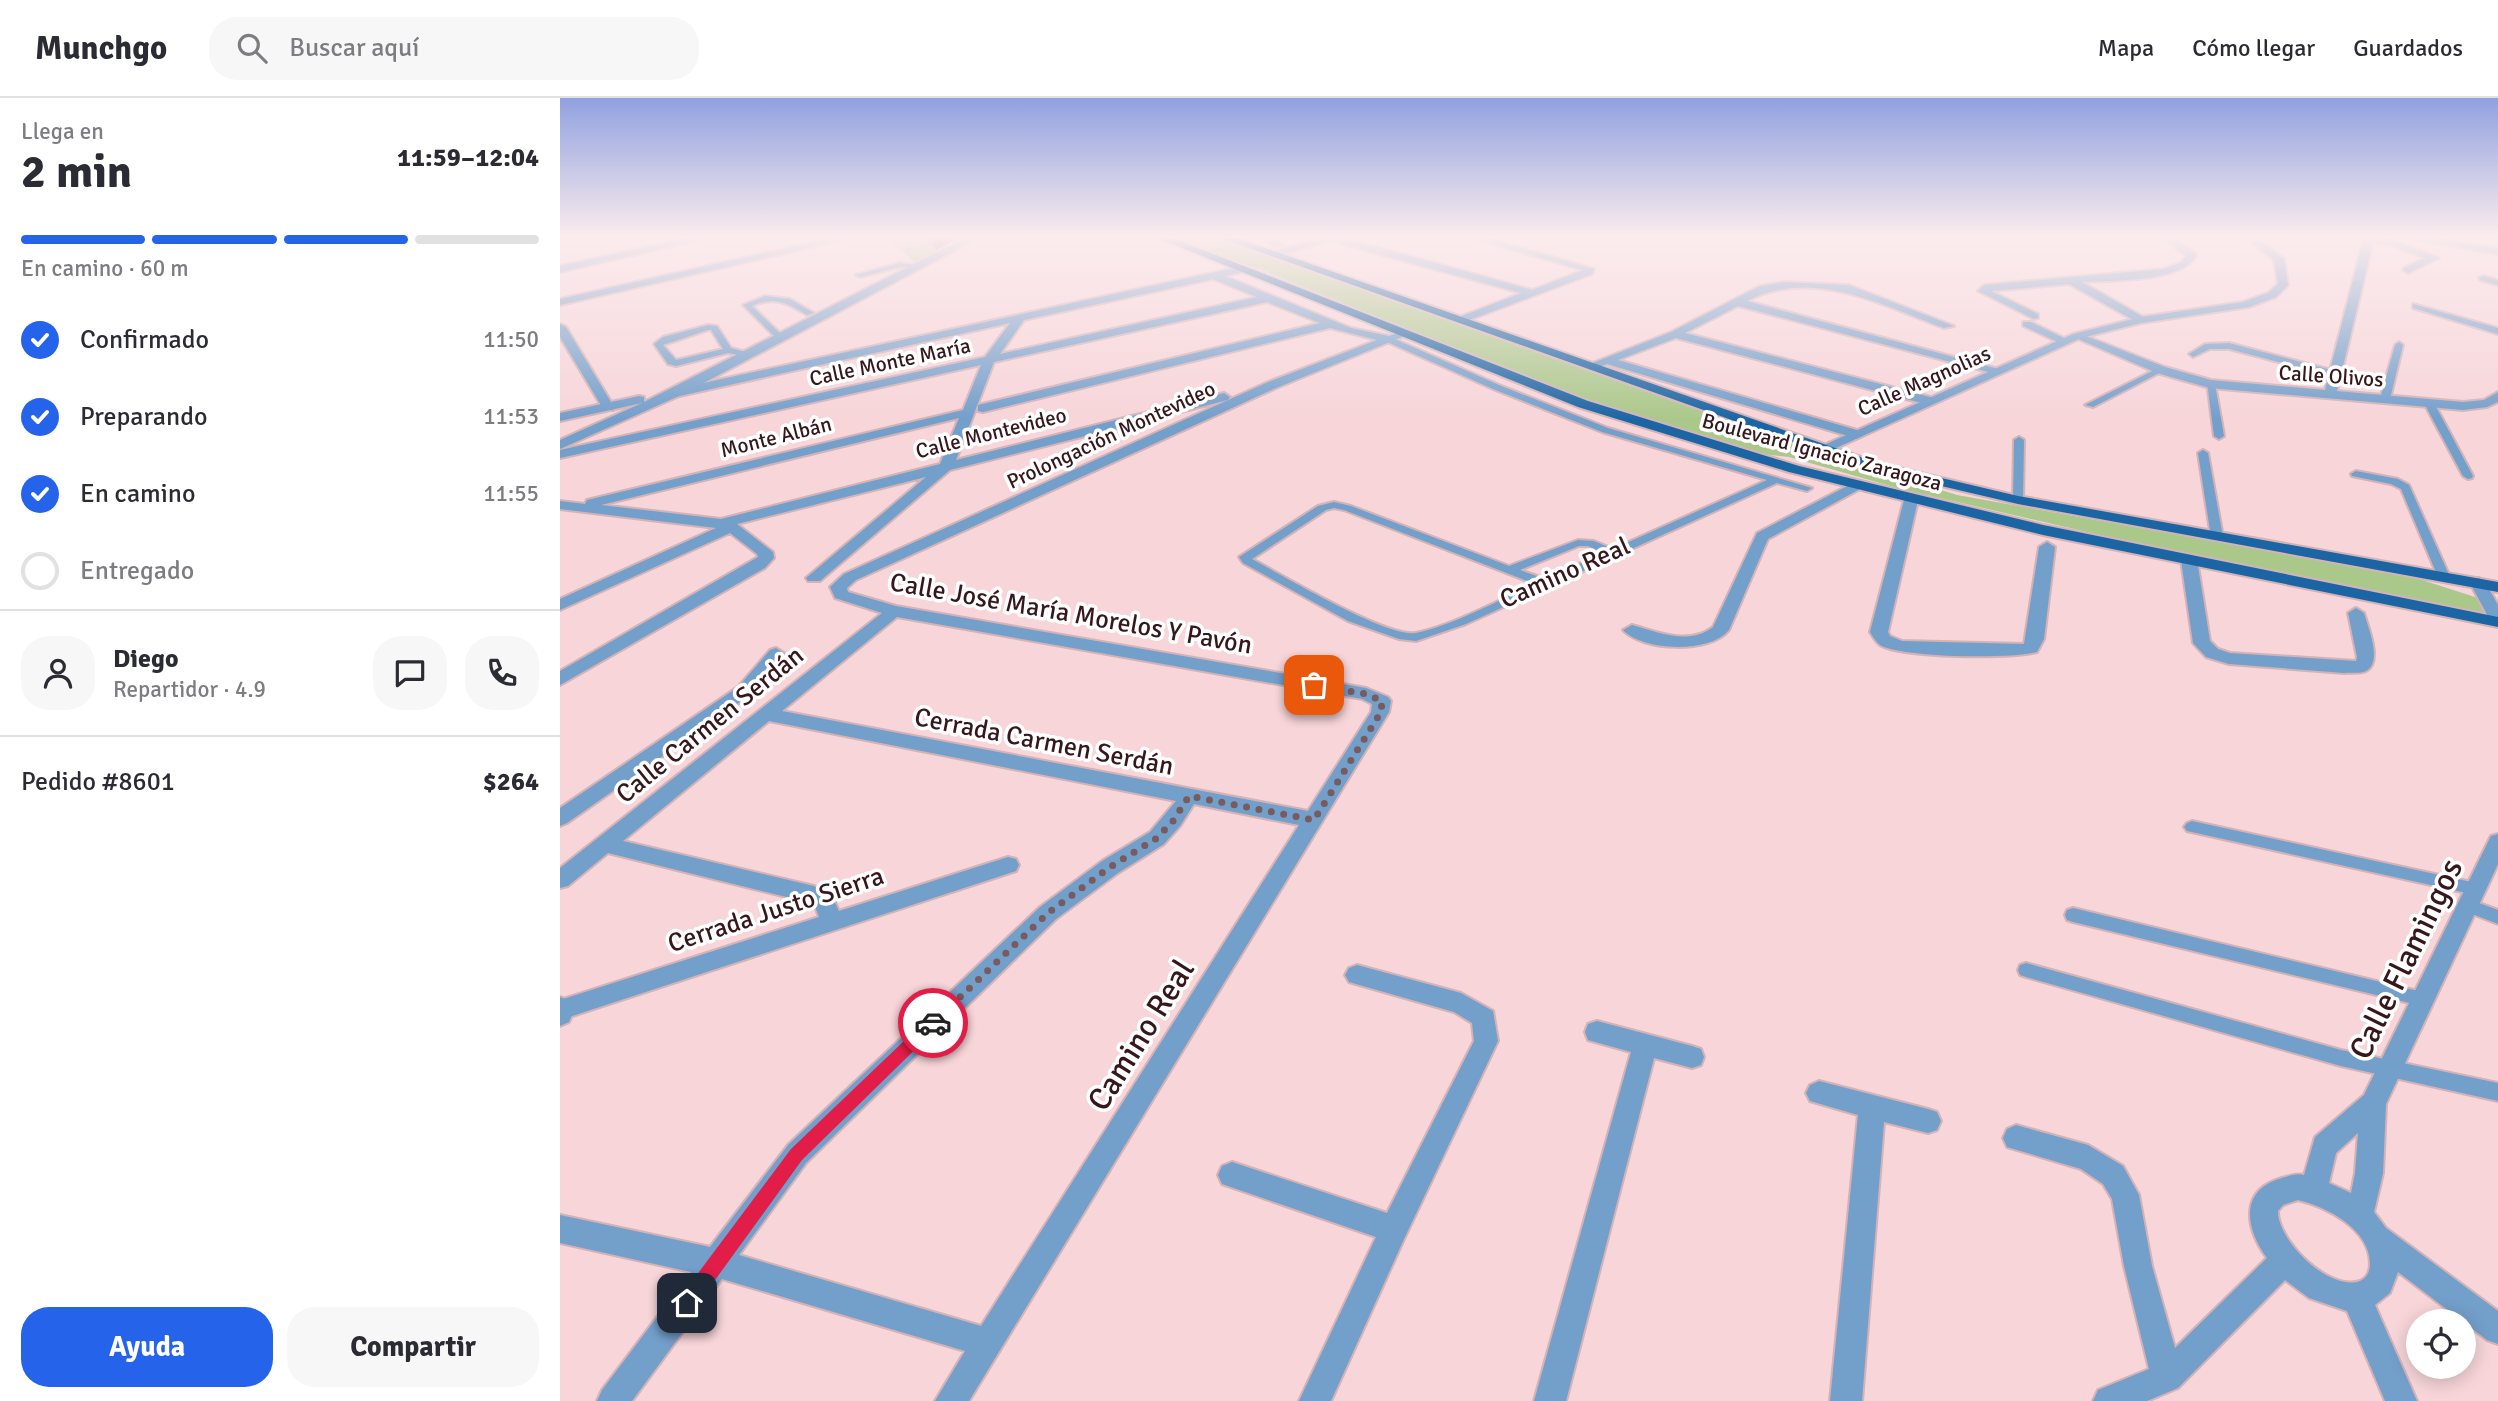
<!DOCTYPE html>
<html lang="es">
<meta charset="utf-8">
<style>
:root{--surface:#fff;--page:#f7f7f7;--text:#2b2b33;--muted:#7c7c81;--line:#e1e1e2;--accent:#2563eb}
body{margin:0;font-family:Signika,sans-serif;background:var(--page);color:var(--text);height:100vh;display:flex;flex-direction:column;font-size:26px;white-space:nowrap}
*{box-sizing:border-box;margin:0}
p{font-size:23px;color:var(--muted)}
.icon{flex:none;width:38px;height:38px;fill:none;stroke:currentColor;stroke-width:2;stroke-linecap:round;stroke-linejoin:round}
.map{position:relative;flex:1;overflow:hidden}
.drawer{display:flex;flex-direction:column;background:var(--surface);width:560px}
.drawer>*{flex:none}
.controls{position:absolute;left:1846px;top:1211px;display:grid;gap:14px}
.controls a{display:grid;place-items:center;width:70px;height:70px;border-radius:50%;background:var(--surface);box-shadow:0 4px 18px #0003;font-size:35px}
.pin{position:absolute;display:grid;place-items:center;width:60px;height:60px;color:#fff;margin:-30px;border-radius:14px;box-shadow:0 4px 10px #0006}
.courier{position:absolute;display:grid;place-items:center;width:70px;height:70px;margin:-35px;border:5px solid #e11d48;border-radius:50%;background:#fff;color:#222;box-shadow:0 2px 9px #0007}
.summary em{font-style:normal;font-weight:800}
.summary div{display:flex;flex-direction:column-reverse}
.summary{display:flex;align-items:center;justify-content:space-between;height:119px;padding:0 21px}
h1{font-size:46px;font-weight:800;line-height:52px}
.bar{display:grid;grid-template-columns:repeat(4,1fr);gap:10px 7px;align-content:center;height:84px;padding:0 21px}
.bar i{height:9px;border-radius:5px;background:var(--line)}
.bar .on{background:var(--accent)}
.bar p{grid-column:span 4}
.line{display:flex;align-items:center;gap:18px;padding:0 21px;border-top:2px solid var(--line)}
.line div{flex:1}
.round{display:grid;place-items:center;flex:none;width:74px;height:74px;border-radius:28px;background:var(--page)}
ol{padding:0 21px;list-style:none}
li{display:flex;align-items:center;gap:21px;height:77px}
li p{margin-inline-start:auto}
li .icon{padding:7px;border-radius:50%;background:var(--accent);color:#fff;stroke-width:4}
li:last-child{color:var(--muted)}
li i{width:38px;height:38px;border:4px solid var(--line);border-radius:50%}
.action{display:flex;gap:14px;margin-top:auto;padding:14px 21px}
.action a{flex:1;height:80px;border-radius:28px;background:var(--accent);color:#fff;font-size:28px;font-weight:800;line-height:80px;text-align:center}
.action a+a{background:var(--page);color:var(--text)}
header{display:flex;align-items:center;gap:42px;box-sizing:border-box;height:98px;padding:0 35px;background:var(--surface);border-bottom:2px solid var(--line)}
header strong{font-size:33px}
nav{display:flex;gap:38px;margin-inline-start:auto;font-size:24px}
.search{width:490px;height:63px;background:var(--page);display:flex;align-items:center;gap:18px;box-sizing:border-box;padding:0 24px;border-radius:28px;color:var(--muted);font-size:26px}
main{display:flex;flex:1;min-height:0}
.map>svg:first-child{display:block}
.green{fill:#abc88b}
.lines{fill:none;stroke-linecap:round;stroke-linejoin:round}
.service-casing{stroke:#d4b3b7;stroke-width:4}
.minor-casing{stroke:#d4b3b7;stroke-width:4}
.tertiary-casing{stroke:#d4b3b7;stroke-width:4}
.primary-casing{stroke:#d4b3b7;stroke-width:4}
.service{fill:#739fcb;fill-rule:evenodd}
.minor{fill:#739fcb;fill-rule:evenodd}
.tertiary{fill:#739fcb;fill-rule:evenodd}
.primary{fill:#1c65a4;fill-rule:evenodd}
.wall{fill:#b17a92}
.shaded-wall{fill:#955575}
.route{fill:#e11d48}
.done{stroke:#795a5e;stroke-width:7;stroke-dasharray:0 12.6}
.labels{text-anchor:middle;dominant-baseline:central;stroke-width:7;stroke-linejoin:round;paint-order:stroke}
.far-street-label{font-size:21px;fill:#35171c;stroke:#fff}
.street-label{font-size:26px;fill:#35171c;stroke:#fff}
.near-street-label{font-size:32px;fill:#35171c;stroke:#fff}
</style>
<header>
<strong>Munchgo</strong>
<div class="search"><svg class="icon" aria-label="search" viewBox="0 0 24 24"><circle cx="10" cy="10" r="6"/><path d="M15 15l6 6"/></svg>Buscar aquí</div>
<nav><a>Mapa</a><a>Cómo llegar</a><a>Guardados</a></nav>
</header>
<main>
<section class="drawer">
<div class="summary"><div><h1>2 min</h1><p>Llega en</p></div><em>11:59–12:04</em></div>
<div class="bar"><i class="on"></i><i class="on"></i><i class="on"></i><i></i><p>En camino · 60 m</p></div>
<ol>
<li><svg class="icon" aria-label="check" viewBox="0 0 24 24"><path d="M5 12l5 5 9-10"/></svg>Confirmado<p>11:50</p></li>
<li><svg class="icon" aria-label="check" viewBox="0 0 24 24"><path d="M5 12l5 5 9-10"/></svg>Preparando<p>11:53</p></li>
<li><svg class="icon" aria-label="check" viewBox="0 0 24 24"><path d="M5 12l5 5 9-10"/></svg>En camino<p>11:55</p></li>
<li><i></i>Entregado</li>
</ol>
<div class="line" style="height:126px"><a class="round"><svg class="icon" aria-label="person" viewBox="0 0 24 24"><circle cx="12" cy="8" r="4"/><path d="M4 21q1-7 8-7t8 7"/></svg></a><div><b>Diego</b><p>Repartidor · 4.9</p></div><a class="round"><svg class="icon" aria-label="chat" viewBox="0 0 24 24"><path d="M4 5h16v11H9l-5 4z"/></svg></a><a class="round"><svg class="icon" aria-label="phone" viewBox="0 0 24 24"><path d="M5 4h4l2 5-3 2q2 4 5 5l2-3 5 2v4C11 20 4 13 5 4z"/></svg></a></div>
<div class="line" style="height:91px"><div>Pedido #8601</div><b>$264</b></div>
<div class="action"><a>Ayuda</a><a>Compartir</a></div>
</section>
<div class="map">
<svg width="1938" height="1303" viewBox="0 0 1938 1303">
<rect width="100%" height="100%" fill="#f7d5d9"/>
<!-- green -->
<g class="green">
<polygon points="326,139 357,139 376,153 356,165"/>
<polygon points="605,139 653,139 1205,336 1397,397 1853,479 1921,501 1929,516 1644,461 1341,391 1229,359 1178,353 1073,322 702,172"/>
</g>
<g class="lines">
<!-- service casing -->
<g class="service-casing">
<g id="service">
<polygon points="340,165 364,168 360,170 340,169 300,179 296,177"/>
<polygon points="1923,178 1938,182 1938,187 1920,182 1919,180"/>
<path d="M205,198L230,201L254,215L247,217C228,205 214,198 192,208L224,239L217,241L183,207Z"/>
<polygon points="1853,206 1938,230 1938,236 1853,210"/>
<path d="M148,227L157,228L171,250L189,255V259L168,255L116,268L108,266L94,246L103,239ZM148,232H151L163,251L116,262L103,247Z"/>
<path d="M828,238L939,287L1048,330L1252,390L1247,393L1217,385L906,526L856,543L839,541L788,523L683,465L679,459L758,408L774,404L791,408L949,468L1018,442L1034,443L1053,451L1207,382L1042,334L933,291L825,243L824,241ZM774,410L784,412L975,486C941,501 892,528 856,535C827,540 722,477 692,461L766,412ZM1019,448H1028L1044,455L985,481L960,472Z"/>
<polygon points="1839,244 1843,247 1830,301 1822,303 1820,301 1835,247"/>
<polygon points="1669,245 1779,274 1780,276 1776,279 1669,251 1650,251 1633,259 1629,256 1645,246"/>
<polygon points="1598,270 1605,272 1533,309 1525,307"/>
<polygon points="1647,284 1655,286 1664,338 1659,341 1654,338"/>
<polygon points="1866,303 1874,305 1913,378 1912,380 1908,381 1903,378 1864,305"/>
<polygon points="1459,339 1464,342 1463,402 1458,405 1453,402 1454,342"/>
<polygon points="1643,352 1648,355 1663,439 1657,442 1651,439 1638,355"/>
<polygon points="1796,373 1838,381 1849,387 1890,479 1888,481 1880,481 1878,479 1841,391 1831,386 1792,378 1791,376"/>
<polygon points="1632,723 1916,785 1922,787 1924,791 1922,795 1916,797 1627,733 1624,729 1627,725"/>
<polygon points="1908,801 1938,812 1938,826 1902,812 1900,807 1902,802"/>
<polygon points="1513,810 1862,894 1868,896 1871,901 1868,906 1862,908 1513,824 1507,822 1505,817 1507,812"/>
<polygon points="1466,865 1781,952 1938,985 1938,1003 1781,968 1466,879 1460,877 1458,872 1460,867"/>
</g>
</g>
<!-- minor casing -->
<g class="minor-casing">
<g id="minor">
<polygon points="132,139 152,139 0,174 0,168"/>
<polygon points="276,139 296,139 0,207 0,201"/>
<polygon points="698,139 711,139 724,147 715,149"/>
<polygon points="761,139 782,139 972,192 1023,172 907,139 925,139 1034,171 1032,176 901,225 895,222 897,220 961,195 771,143 712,159 707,156"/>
<path d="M1601,139H1613L1635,155L1636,157C1623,185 1550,182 1522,184L1585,220V224H1577L1509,186L1431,193L1478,216V220L1474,221L1418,193L1424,187L1603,171L1620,165L1626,158Z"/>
<polygon points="1804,139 1835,142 1879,160 1848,175 1843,172 1844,170 1865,160 1830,147 1813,144 1777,293 1903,304 1924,302 1938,294 1938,304 1927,309 1903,312 1650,290 1597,275 1511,238 1521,236 1605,269 1651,282 1765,292"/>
<polygon points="1865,139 1938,150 1938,156 1844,140"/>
<path d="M684,168L689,171L688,173L665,178L791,230L829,238L846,232L852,235L716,290L296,482L287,490L288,494L336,508L806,590L828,599L831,603L829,614L409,1303H375L405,1253L162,1181L72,1303H37L42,1292L131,1174L0,1145V1117L150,1149L228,1047L480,809L542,763L590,734L616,703L209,623L63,743L254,788L273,800L279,813L448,759L456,761L459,767L456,773L0,922V902L259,819L256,811L247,804L48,755L8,788L0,790V770L322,515L275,500L270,489L284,476L708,284L817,242L770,230L423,314L418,313V307L760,225L707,204L434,264L396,362L664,295L670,299L668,302L390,372L260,483H248L246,480L366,379L177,426L213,454L214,460L205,470L0,587V573L198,459L197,456L170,435L0,512V501L156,430L0,411V403L25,406L27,402L403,312L421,267L0,360V352L425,259L450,225L115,299L109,295L111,292ZM653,181L697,199L440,256L464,222ZM399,320L380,366L161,421L41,407ZM337,519L802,601L812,606L811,614L748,713L222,613ZM634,706L739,727L421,1228L179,1157L246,1065L496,821L558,775L604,746L620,728Z"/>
<path d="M1225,184L1289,187L1394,228L1384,230C1322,207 1252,169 1187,203L1442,272L1436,276L1178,208L1125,235L1374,300L1375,303L1369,307L1116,240L1058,262L1300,333V339L1295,340L1047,266L1031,272L1025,268L1111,234L1200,188Z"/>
<polygon points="1463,224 1471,224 1510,243 1500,245 1463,228"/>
<polygon points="0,226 6,229 54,309 53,312 43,312 42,309 0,239"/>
<path d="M1295,384L1302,388L1300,391L1208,441L1169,532C1150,556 1082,553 1063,532L1072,527C1098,534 1128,548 1153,529L1197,435Z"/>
<path d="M1351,398L1358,402L1328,534L1330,538L1342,543L1464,546L1479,449L1487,444L1495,449L1484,541L1477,554C1451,561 1342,560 1320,547C1316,544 1313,539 1310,534L1344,402Z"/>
<path d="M1629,457L1637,462L1650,543L1658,551L1670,555L1796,563L1797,559L1788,515L1796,510L1804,515C1808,529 1823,564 1806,573C1800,576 1791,574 1784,575L1669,566L1646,559L1633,545L1621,462Z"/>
<polygon points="1918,480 1924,482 1938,507 1938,527 1930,522 1910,485"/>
<polygon points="216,550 225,556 190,597 7,725 0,728 0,710 178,589 210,552"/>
<path d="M1938,736V766L1826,1006L1823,1075L1814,1114L1826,1130L1938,1213V1246L1927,1242L1838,1174L1830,1195L1815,1207L1857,1303H1825L1787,1213L1749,1200L1725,1182L1618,1290L1587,1303H1533L1538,1292L1589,1271L1564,1168L1552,1101L1543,1086L1521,1071L1447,1049L1443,1040L1447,1031L1456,1027L1528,1047L1563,1068L1579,1097L1592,1168L1615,1250L1707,1160C1685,1130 1679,1092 1722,1080C1730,1078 1736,1075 1744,1077L1755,1039L1804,997L1928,744L1931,738ZM1798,1035L1795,1075L1791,1095L1769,1085L1776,1055ZM1738,1102C1767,1109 1810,1131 1810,1166C1810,1173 1807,1180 1800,1183C1769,1194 1717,1142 1718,1113L1723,1107Z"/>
<polygon points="797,867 901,895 933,913 938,943 844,1141 771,1303 739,1303 816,1139 662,1086 658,1077 662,1068 672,1064 827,1115 914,943 912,925 894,914 789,884 785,877 789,870"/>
<polygon points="1037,923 1132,948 1141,951 1144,959 1141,967 1132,970 1094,960 1006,1303 974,1303 1071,954 1028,942 1025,934 1028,926"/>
<polygon points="1259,983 1368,1011 1377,1014 1381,1023 1377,1032 1368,1035 1324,1024 1302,1303 1270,1303 1298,1017 1250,1003 1246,995 1250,987"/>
</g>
</g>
<!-- tertiary casing -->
<g class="tertiary-casing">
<g id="tertiary">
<polygon points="407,139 420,139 119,298 0,351 0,342 82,305 0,323 0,315 79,298 84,299 84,304"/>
<polygon points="1684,139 1696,139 1724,161 1728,187 1716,199 1689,209 1581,225 1521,240 1267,354 1257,354 1255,351 1513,236 1581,219 1683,204 1708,195 1718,186 1714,162"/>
<polygon points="0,899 8,902 12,917 9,924 0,928"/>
</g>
</g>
<!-- primary casing -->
<g class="primary-casing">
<g id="primary">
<polygon points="595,139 610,139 1028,303 1239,368 1483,427 1938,519 1938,529 1483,437 1229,374 1018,309"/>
<polygon points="658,139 674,139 1318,365 1458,398 1938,484 1938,494 1458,406 1309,371"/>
</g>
</g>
<!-- service -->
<use href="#service" class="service"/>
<!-- minor -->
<use href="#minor" class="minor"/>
<!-- tertiary -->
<use href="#tertiary" class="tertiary"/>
<!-- primary -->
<use href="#primary" class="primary"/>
</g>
<!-- wall -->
<polygon class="wall" points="360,139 400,139 376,152"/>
<!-- shaded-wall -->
<polygon class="shaded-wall" points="372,139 400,139 376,152"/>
<!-- sky -->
<linearGradient id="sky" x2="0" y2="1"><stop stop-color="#91a1df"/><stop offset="0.43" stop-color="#fbecee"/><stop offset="1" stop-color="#fbecee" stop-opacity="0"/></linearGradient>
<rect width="1938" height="322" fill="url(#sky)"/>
<!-- route -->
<polygon class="route" points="373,918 381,925 378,929 242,1062 134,1211 127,1213 121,1211 119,1205 121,1198 231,1051 368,920"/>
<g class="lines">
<!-- done -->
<polyline class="done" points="373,925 488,815 550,769 597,740 613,723 629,698 754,722 821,614 822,603 806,596 754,587"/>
</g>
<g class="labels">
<!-- far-street labels -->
<g class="far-street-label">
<text transform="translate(330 264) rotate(-12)">Calle Monte María</text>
<text transform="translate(1771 278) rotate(4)">Calle Olivos</text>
<text transform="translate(1364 283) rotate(-24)">Calle Magnolias</text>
<text transform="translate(431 335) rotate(-14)">Calle Montevideo</text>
<text transform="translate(551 337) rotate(-25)">Prolongación Montevideo</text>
<text transform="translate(216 339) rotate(-14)">Monte Albán</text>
<text transform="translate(1262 354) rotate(15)">Boulevard Ignacio Zaragoza</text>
</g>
<!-- street labels -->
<g class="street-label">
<text transform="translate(1005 475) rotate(-24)">Camino Real</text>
<text transform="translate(511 516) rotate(10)">Calle José María Morelos Y Pavón</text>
<text transform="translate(150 627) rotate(-39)">Calle Carmen Serdán</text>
<text transform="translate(484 644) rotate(11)">Cerrada Carmen Serdán</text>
<text transform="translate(216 812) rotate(-18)">Cerrada Justo Sierra</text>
</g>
<!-- near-street labels -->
<g class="near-street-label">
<text transform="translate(1846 861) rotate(-64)">Calle Flamingos</text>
<text transform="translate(581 937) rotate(-58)">Camino Real</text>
</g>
</g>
</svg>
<div class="controls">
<a><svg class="icon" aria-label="locate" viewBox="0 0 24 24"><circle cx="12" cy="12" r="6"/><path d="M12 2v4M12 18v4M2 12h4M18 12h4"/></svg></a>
</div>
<div class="pin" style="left:754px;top:587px;background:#ea580c"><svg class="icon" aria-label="bag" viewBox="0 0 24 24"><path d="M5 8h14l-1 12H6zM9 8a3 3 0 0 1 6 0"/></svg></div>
<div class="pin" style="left:127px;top:1205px;background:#1f2937"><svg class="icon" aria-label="home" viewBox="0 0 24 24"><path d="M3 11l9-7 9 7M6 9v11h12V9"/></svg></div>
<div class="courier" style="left:373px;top:925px"><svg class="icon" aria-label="car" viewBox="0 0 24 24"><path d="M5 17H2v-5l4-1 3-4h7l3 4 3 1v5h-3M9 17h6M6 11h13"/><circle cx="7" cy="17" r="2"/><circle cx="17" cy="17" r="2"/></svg></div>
</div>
</main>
